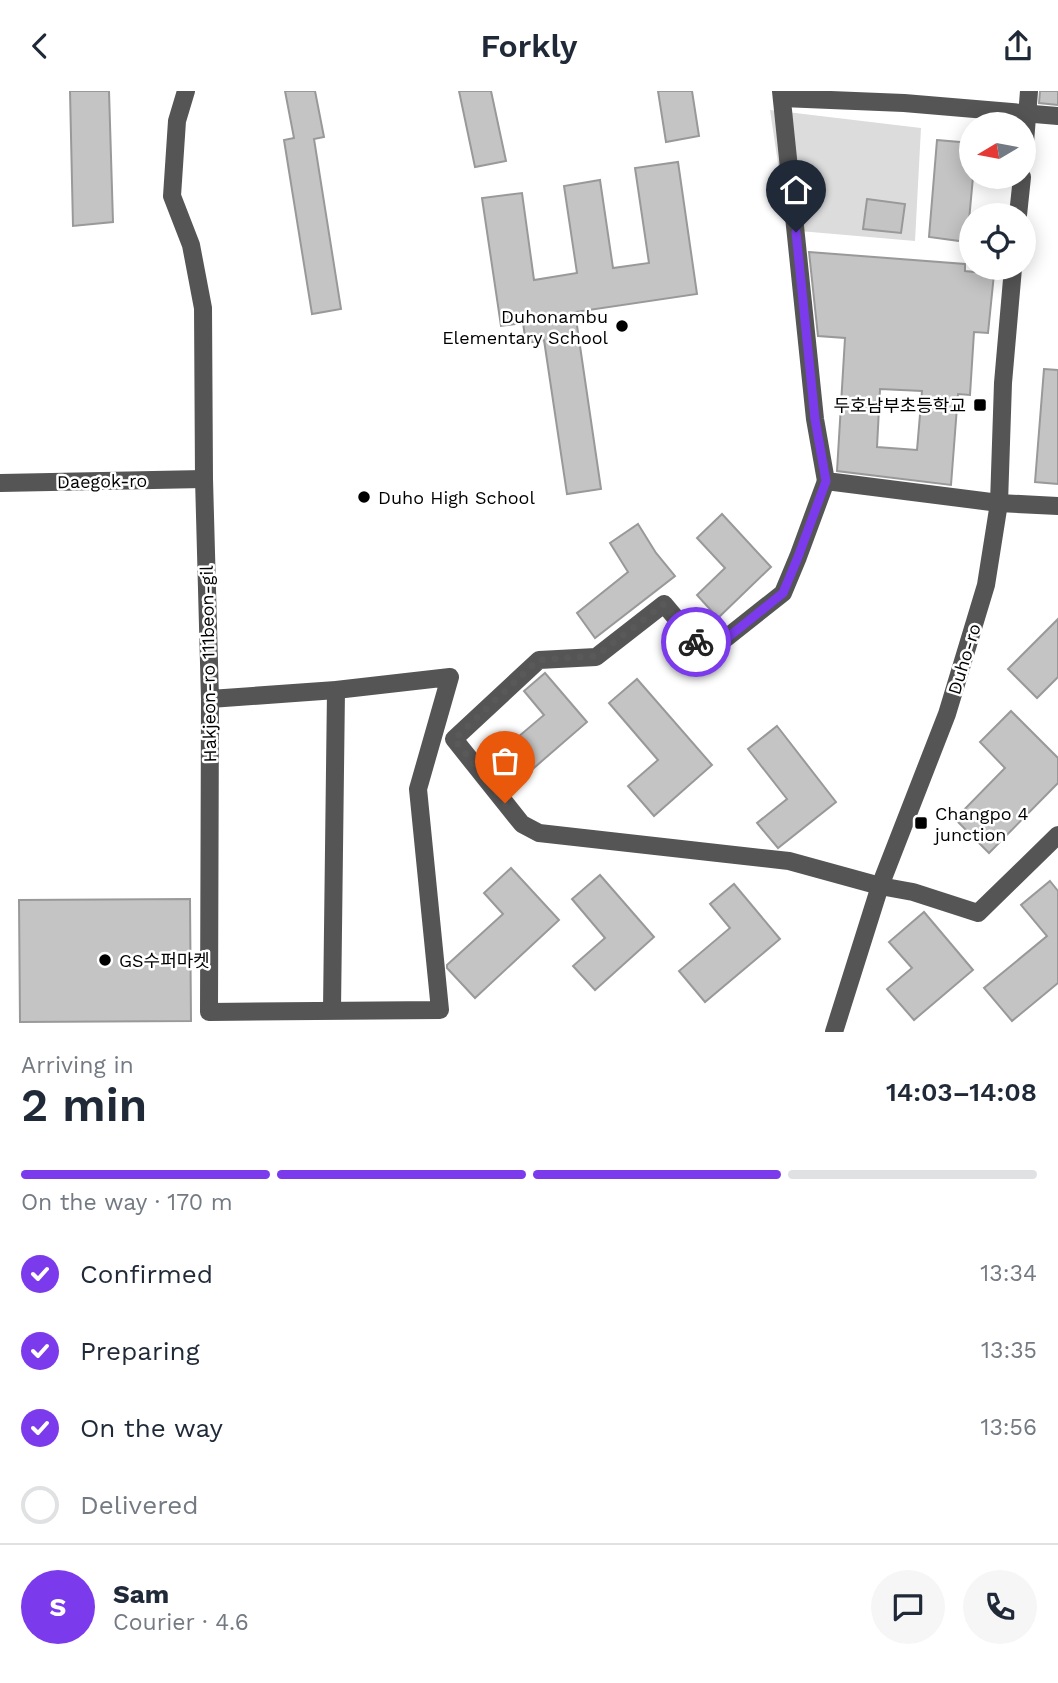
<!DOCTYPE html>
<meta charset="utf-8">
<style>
:root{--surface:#fff;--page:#f6f6f7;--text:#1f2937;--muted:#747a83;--line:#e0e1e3;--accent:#7c3aed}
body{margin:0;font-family:"Work Sans","Noto Sans KR",sans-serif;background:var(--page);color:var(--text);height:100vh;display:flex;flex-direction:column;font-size:26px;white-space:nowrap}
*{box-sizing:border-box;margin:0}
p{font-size:23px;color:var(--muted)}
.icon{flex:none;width:38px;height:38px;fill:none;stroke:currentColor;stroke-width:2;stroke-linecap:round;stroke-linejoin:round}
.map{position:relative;height:941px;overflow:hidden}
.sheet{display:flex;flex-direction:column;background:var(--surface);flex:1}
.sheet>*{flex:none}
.needle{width:46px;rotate:260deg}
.tools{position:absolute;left:959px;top:21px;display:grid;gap:14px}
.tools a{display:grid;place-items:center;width:77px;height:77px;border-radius:50%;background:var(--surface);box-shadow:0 4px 18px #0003;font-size:35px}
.pin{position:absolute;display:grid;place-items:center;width:60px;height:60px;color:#fff;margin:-72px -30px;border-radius:50% 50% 50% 0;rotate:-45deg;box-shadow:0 0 7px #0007}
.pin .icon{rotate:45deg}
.courier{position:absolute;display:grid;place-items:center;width:70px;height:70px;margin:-35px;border:5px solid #7c3aed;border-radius:50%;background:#fff;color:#222;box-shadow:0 2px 9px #0007}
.summary em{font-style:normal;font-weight:600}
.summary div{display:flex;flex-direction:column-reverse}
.summary{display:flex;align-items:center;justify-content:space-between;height:119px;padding:0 21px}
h1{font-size:46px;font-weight:600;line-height:52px}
.bar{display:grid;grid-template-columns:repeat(4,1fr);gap:10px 7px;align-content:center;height:84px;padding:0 21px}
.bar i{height:9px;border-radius:5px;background:var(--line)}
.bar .selected{background:var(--accent)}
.bar p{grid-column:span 4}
.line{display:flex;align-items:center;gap:18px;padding:0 21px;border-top:2px solid var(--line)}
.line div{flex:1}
.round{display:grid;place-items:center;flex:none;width:74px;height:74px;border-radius:37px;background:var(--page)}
ol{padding:0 21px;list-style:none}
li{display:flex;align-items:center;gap:21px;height:77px}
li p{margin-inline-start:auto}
li .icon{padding:7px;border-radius:50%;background:var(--accent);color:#fff;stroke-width:4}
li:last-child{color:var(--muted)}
li i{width:38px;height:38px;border:4px solid var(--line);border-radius:50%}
header{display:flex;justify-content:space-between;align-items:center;height:91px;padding:0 21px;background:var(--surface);font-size:32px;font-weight:600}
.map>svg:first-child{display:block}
.green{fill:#dcdcdc}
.building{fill:#c4c4c4;stroke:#999;stroke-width:2;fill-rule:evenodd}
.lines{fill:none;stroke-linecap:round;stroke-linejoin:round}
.minor{stroke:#555;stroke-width:18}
.done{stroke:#595959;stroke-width:7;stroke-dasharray:0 12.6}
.route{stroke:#7c3aed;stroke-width:9}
.poi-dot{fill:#000;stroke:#fff;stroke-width:2.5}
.labels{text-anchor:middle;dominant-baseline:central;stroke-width:5;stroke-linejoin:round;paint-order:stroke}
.poi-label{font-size:18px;fill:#000;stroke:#fff;text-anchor:start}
.street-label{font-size:18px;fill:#000;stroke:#fff}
</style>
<header><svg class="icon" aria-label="back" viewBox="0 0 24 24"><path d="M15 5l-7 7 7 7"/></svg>Forkly<svg class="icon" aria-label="share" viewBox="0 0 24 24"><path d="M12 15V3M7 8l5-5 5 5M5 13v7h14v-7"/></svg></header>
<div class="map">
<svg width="1058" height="941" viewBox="0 0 1058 941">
<rect width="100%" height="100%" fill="#fff"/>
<!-- green -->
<polygon class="green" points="770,19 921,37 915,150 788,139"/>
<!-- building -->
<g class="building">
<polygon points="70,0 109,0 113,131 73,135"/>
<polygon points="285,0 315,0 324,46 314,48 341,218 312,223 284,49 294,47"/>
<polygon points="459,0 491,0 506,70 475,76"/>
<polygon points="658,0 692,0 699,45 666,51"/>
<polygon points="1040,0 1058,0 1058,14 1039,12"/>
<polygon points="937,49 971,52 971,86 973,86 967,151 929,146"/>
<polygon points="678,71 697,203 575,221 601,398 567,403 544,249 526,252 523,232 501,235 482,107 522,102 534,189 577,182 564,95 600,89 613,177 649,172 635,77"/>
<polygon points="867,108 905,113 901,142 863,138"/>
<path d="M809,161L965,173V180L994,183L988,242L974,241L970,304L958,303L951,394L837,380L845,247L818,245ZM880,298L922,300L917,359L877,356Z"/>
<polygon points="1044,278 1058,279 1058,393 1035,391"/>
<polygon points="722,423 771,476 718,527 697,504 725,477 697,447"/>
<polygon points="638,433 656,462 675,485 595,547 577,522 628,481 610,452"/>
<polygon points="1058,528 1058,586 1037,607 1008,578"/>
<polygon points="545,582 587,631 520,689 498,663 544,624 524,600"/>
<polygon points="637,588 712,674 654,725 628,695 658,669 609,612"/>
<polygon points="1011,620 1058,667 1058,692 989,762 955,728 1005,677 980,651"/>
<polygon points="777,635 836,711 778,757 757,732 787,708 748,658"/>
<polygon points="511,777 559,829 475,907 447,877 447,874 503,823 484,802"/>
<polygon points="600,784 654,846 595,899 573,875 605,847 572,808"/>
<polygon points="1050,790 1058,800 1058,892 1012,930 984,897 1047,845 1021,814"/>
<polygon points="734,793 780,848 705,911 679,880 730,837 710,813"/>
<polygon points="190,808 191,930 20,931 19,809"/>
<polygon points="924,821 973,879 914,929 887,898 912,877 889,851"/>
</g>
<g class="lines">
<!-- minor -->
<g class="minor">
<polyline points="186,0 177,30 172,105 191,154 203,217 204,388 210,608 209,921 440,919 418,698 450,586 336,599 210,608"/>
<polyline points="781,0 815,328 826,390 999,412 1058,415"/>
<polyline points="782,7 904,12 1058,25"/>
<polyline points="1024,64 1029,0"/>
<polyline points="1018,124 1022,86"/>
<polyline points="826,390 798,466 783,502 706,563 664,513 596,566 539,569 454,648 522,733 539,742 789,770 880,795 913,801 978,822 1058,744"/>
<polyline points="0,392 204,388"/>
<polyline points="332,919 336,599"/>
<polyline points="834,941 880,795 947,623 986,494 999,412 1003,292 1013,177"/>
</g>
</g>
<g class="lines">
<!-- done -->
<polyline class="done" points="505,712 454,648 538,569 596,565 664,513 696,551"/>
<!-- route -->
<polyline class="route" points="696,551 706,564 783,502 798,466 826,390 815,328 796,141"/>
</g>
<!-- markers -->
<g class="poi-dot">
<circle cx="622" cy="235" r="7"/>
<rect x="973" y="307" width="14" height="14" rx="3.5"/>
<circle cx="364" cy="406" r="7"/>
<rect x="914" y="725" width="14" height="14" rx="3.5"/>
<circle cx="105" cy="869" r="7"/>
</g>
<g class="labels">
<!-- poi labels -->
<g class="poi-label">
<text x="608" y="225" text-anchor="end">Duhonambu<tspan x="608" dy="21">Elementary School</tspan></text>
<text x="966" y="314" text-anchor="end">두호남부초등학교</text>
<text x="378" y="406">Duho High School</text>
<text x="935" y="722">Changpo 4<tspan x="935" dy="21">junction</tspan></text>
<text x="119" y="869">GS수퍼마켓</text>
</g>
<!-- street labels -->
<g class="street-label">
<text transform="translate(102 390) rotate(-1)">Daegok-ro</text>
<text transform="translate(964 568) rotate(-73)">Duho-ro</text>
<text transform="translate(208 573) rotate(-91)">Hakjeon-ro 111beon-gil</text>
</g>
</g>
</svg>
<div class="tools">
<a><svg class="needle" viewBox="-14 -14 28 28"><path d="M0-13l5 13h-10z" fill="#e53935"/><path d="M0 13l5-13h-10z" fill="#747a83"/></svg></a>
<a><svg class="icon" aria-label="locate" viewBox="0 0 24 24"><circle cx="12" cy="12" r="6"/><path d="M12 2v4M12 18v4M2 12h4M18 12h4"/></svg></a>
</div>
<div class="pin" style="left:505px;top:712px;background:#ea580c"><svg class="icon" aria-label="bag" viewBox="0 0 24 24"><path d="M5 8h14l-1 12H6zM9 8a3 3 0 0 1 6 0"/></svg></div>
<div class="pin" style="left:796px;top:141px;background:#1f2937"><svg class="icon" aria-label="home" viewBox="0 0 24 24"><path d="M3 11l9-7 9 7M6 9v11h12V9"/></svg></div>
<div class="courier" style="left:696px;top:551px"><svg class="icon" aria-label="bike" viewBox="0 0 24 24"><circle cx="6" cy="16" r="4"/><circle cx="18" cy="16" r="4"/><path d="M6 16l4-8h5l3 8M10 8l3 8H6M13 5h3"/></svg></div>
</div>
<section class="sheet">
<div class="summary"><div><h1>2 min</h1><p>Arriving in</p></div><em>14:03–14:08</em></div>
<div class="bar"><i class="selected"></i><i class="selected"></i><i class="selected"></i><i></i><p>On the way · 170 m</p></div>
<ol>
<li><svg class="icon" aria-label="check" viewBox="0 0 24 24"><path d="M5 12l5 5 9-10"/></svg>Confirmed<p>13:34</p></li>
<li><svg class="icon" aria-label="check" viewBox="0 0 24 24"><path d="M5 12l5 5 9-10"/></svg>Preparing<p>13:35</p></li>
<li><svg class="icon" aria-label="check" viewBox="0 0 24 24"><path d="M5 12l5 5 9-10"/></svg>On the way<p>13:56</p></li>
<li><i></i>Delivered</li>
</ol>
<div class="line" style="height:126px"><b class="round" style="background:var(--accent);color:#fff">S</b><div><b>Sam</b><p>Courier · 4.6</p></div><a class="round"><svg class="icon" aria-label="chat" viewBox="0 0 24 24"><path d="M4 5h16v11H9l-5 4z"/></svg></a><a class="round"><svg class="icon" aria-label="phone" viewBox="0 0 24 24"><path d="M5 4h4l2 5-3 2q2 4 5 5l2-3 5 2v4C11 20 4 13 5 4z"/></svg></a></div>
</section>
